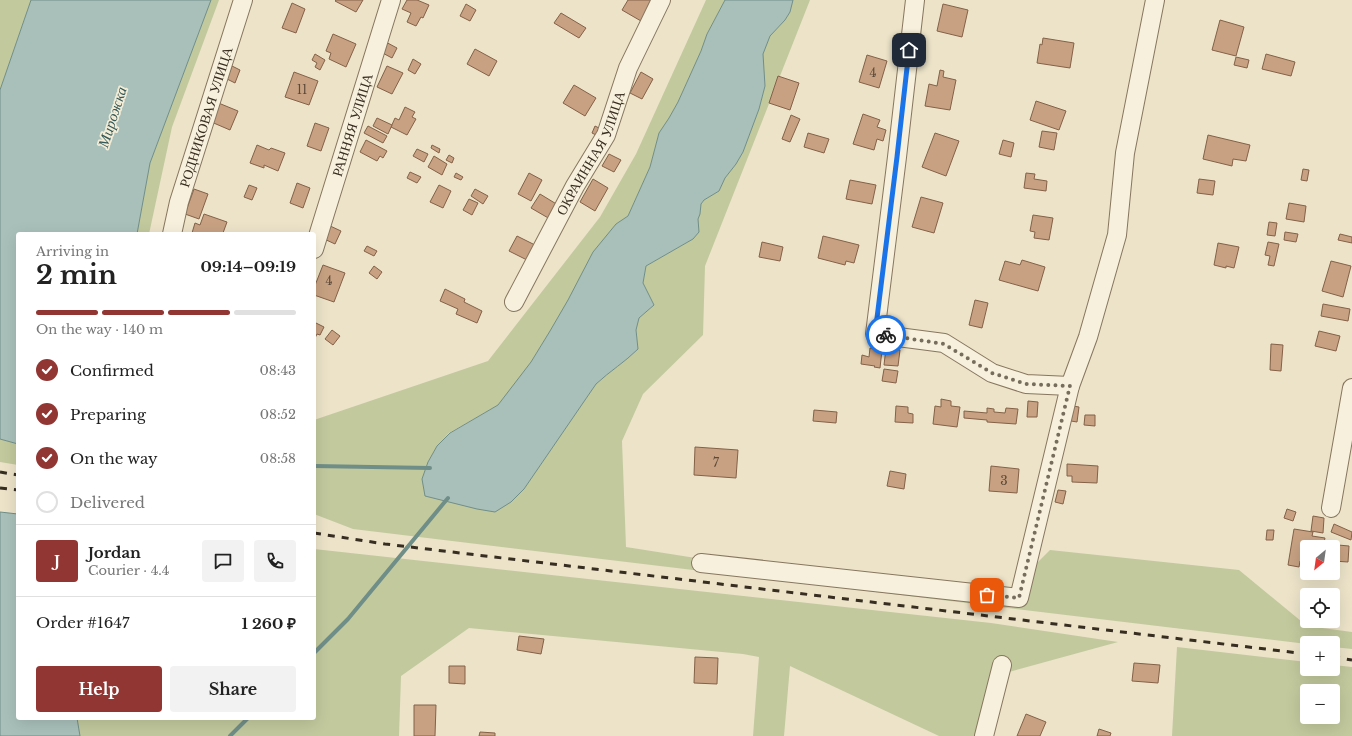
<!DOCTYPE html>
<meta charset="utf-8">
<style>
:root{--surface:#fff;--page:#f2f2f2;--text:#222;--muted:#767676;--line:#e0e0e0;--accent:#913633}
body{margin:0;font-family:"Libre Baskerville",serif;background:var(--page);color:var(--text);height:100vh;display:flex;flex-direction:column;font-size:15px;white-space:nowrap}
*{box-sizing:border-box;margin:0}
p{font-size:13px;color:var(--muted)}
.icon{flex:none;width:22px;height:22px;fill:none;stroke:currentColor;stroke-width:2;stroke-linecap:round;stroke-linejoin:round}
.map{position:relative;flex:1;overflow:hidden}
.sheet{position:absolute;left:16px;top:232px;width:300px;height:488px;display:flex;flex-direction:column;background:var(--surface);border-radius:4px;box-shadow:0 4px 16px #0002}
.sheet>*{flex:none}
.needle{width:26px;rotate:209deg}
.fabs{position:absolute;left:1300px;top:540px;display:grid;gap:8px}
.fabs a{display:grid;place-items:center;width:40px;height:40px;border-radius:4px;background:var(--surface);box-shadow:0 4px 16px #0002;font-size:20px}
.pin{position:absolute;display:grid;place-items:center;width:34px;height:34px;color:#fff;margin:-17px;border-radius:8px;box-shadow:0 2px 6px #0006}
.courier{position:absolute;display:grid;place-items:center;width:40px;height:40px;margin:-20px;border:3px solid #1a73e8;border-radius:50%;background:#fff;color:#222;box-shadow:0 1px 5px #0007}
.headline em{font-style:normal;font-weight:700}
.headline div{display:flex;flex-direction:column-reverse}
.headline{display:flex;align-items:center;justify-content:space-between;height:68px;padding:0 20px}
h1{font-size:26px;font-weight:700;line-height:30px}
.bar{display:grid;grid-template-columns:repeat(4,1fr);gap:6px 4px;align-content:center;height:48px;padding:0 20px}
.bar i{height:5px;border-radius:3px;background:var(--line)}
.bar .active{background:var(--accent)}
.bar p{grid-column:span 4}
.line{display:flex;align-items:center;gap:10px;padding:0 20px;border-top:1px solid var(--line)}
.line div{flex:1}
.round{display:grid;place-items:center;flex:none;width:42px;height:42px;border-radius:4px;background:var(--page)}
ol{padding:0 20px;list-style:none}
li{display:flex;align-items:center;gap:12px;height:44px}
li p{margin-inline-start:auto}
li .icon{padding:4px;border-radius:50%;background:var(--accent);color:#fff;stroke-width:4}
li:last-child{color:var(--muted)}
li i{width:22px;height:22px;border:2px solid var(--line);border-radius:50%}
.action{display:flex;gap:8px;margin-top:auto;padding:8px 20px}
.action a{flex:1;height:46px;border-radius:4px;background:var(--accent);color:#fff;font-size:16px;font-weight:700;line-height:46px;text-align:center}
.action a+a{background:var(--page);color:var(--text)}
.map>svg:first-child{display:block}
.green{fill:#c2c99d;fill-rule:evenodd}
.water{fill:#a9c0ba;stroke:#708e88}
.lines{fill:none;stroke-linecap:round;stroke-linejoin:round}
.stream{stroke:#708e88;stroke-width:4}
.building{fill:#c7a182;stroke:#846147}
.minor-casing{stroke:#87765f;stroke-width:20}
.minor{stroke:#f7f0dc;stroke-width:18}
.rail{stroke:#382d21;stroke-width:3;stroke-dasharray:7 7;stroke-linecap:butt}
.done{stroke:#776d5c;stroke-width:4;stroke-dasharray:0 7.2}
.route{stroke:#1a73e8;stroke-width:5}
.labels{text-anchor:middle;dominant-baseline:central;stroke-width:3.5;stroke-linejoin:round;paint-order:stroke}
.number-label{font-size:12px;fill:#5c4a39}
.street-label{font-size:14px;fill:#382d21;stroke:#f3edd8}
.water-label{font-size:15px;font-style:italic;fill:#325756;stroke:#f3edd8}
</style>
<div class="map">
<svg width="1352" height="736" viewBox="0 0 1352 736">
<rect width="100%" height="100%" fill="#ece3c9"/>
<!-- green -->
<g class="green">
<polygon points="0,0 31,0 0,90"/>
<polygon points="211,0 219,0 172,127 149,234 137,234 150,163"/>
<path d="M706,0H725L707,34L701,51L678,102L669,118L659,133L650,167L628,216L616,224L531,362L510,391L498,405L449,433L437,446L428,462L425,496L443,500L511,502L524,489L596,384C610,371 625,362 638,349L636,330L639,318L654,305L643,283L646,266L693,239L698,232V218L700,214L701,204L704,200L719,191L725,178L736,164L743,152L759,109L765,86L762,54L770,36L785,20L790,12L793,0H810L705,266L703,335L643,394L622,441L626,547L702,559L1008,592L1050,550L1239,570L1307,626L1352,632V649L1333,647V643L1307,644L353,529L314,514V420L488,361L600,217L636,154Z"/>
<polygon points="0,439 18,444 18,465 0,462"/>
<polygon points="314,549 991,623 1118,642 1009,672 976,736 939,736 790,666 784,736 753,736 759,657 743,654 469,628 401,676 399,736 80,736 77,718 314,718"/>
<path d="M1177,647L1307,662V669H1333V665L1352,667V736H1172ZM1307,691H1333V717H1307Z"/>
</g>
<!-- water -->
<g class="water">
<polygon points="31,0 211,0 150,163 137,234 18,234 18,444 0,439 0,90"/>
<path d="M725,0H793L790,12L785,20L770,36L763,54L765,86L759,109L743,152L736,164L725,178L719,191L704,200L701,204L700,214L698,219L699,232L693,239L646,266L643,283L654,305L639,318L636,330L638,349C625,362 610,371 596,384L524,489L511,502L495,512L477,509L425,496L422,479L428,462L437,446L450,433L498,405L531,362L550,331L568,300L593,252L616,224L628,216L650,167L659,133L669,118L678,102L701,51L707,34Z"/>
<polygon points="0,512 18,514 18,718 77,718 80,736 0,736"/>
</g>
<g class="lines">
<!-- stream -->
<g class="stream">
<polyline points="314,466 430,468"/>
<polyline points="314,653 348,619 448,498"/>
<polyline points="230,736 248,718"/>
</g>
</g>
<!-- building -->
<g class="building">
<polygon points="336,0 363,0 356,12 335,1"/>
<polygon points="407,0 417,0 429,5 423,18 421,17 416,26 407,22 411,13 402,9"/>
<polygon points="628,0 652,0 641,21 622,10"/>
<polygon points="292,3 305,9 296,33 282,28"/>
<polygon points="466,4 476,10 470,21 460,16"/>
<polygon points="943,4 968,10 962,37 937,31"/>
<polygon points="561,13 586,28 579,38 554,23"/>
<polygon points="1220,20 1244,27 1236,56 1212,50"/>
<polygon points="333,34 356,44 346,67 329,59 331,53 326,51"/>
<polygon points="1043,38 1074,43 1070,68 1037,63 1040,44 1042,45"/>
<polygon points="382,40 397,48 392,58 377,50"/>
<polygon points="475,49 497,61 489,76 467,64"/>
<polygon points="315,54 325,60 320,70 315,67 317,63 312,60"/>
<polygon points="1266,54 1295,62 1291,76 1262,69"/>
<polygon points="867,55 887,61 879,88 859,82"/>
<polygon points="1236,57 1249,60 1247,68 1234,65"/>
<polygon points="413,59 421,64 415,74 408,70"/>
<polygon points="232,66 240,70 235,83 227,79"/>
<polygon points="387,66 403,73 392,94 377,87"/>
<polygon points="940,70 944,71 943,77 956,80 950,110 925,106 929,84 937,86"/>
<polygon points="294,72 318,81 309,105 285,97"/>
<polygon points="641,72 653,79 642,99 630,93"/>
<polygon points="778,76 799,83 790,110 769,103"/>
<polygon points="574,85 596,98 585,116 563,103"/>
<polygon points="1036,101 1066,111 1059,130 1030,120"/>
<polygon points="216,102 238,111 230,130 209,121"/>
<polygon points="405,107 415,112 412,117 416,119 407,135 391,127 395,118 399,120"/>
<polygon points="863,114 880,120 877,127 886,130 883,141 877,139 874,150 853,144"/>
<polygon points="791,115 800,119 790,142 782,139"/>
<polygon points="377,118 392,125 388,134 373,126"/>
<polygon points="315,123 329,128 321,151 307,146"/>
<polygon points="368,126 387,136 383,143 364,133"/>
<polygon points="595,126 603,130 600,137 592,133"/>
<polygon points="1042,131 1057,133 1054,150 1039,147"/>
<polygon points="808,133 829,139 824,153 804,147"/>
<polygon points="935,133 959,141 946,176 922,167"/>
<polygon points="1208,135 1250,145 1246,161 1233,159 1232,166 1203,159"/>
<polygon points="366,140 387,151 383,158 380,156 377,161 360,152"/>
<polygon points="1003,140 1014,143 1011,157 999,154"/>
<polygon points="257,145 269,150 271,148 285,153 278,171 264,165 264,168 250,163"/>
<polygon points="432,145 440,149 439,153 431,148"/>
<polygon points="417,149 428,154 424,162 413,156"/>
<polygon points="609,154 621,160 614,172 602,166"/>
<polygon points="449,155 454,158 452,163 446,160"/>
<polygon points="434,156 447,164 442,175 428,167"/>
<polygon points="1303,169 1309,170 1307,181 1301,180"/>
<polygon points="410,172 421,177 417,183 407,178"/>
<polygon points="456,173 463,177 461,180 454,177"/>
<polygon points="529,173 542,180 531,201 518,194"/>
<polygon points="1026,173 1035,174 1034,179 1047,181 1046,191 1024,188"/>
<polygon points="593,179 608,188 595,211 580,202"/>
<polygon points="1199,179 1215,181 1213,195 1197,193"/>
<polygon points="850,180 876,185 872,204 846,199"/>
<polygon points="297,183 310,188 303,208 290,203"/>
<polygon points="249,185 257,188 252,200 244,197"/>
<polygon points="439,185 451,191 443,208 430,202"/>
<polygon points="194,189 208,194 199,219 185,214"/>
<polygon points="475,189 488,196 483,204 471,196"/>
<polygon points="540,194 558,205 550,219 531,208"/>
<polygon points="921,197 943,203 934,233 912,227"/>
<polygon points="469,199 478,203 472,215 463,210"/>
<polygon points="1289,203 1306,206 1304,222 1286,219"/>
<polygon points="204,214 227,222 223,233 225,234 192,233 195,223 200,225"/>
<polygon points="1033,215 1053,218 1049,240 1034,238 1035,232 1030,231"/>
<polygon points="1269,222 1277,223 1275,236 1267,235"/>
<polygon points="328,225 341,231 335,244 322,238"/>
<polygon points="1285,232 1298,234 1296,242 1284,240"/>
<polygon points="1340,234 1352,237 1352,243 1338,240"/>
<polygon points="517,236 537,246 529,261 509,251"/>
<polygon points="823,236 859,245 854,263 846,261 845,265 818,258"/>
<polygon points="762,242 783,247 780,261 759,257"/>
<polygon points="1268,242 1279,244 1274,266 1268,265 1270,256 1265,255"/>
<polygon points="1218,243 1239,247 1234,268 1226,266 1226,268 1214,265"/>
<polygon points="367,246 377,251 374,256 364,251"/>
<polygon points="1022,260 1045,267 1038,291 999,280 1005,261 1020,265"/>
<polygon points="1331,261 1351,266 1343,297 1322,291"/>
<polygon points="323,265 345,273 334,302 314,295 314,288"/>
<polygon points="374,266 382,272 377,279 369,273"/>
<polygon points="445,289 465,299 464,302 482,311 477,323 456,314 458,309 440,301"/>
<polygon points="975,300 988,303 982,328 969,325"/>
<polygon points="1323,304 1350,309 1348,321 1321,316"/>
<polygon points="314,322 324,327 320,335 317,334 314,340"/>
<polygon points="332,330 340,336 333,345 325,339"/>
<polygon points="1319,331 1340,336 1336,351 1315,346"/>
<polygon points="1271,344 1283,345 1281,371 1270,370"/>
<polygon points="870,348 882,350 880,368 874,367 875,366 861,364 862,355 869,357"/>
<polygon points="886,348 900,350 898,366 884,365"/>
<polygon points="884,369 898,371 896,383 882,381"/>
<polygon points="941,399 951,401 951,406 960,407 957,427 933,424 935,406 941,407"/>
<polygon points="1028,401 1038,402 1037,417 1027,417"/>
<polygon points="1067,405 1079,407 1077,422 1065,420"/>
<polygon points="896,406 908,407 908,413 913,414 913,423 895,422"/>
<polygon points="987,408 994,409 994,412 1005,413 1006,408 1018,409 1016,424 987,422 987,420 964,418 964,411 987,413"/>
<polygon points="814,410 837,412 836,423 813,421"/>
<polygon points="1085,415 1095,415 1095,426 1084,425"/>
<polygon points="695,447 738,450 736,478 694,475"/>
<polygon points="1067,464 1098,466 1097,483 1072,482 1072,476 1067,476"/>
<polygon points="991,466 1019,469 1017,493 989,491"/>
<polygon points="890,471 906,474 904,489 887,486"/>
<polygon points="1058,490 1066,491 1063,504 1055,502"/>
<polygon points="1287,509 1296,512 1293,521 1284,518"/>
<polygon points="1313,516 1324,518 1323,533 1311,531"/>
<polygon points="1334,524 1352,532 1351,540 1331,532"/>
<polygon points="1294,529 1313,532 1312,536 1325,538 1323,547 1307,547 1307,563 1300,561 1299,567 1288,565"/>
<polygon points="1267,530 1274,530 1273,540 1266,540"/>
<polygon points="1327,544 1349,546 1348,562 1333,561 1333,547 1327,547"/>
<polygon points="519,636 544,639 541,654 517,650"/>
<polygon points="695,657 718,658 717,684 694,683"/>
<polygon points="1134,663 1160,665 1158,683 1132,681"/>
<polygon points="449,666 465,666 465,684 449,683"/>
<polygon points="414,705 436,705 435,736 414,736"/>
<polygon points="1026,714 1046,722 1040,736 1017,736"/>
<polygon points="1099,729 1111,733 1110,736 1097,736"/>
<polygon points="480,732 495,733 495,736 479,736"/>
</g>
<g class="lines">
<!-- minor casing -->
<g class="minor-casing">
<g id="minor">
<polyline points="915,0 897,157 875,334 944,343 992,373 1026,384 1070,386"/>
<path id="s1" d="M172,234L179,202L243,0"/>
<path id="s2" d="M314,249L391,0"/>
<path id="s3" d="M514,302L575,186L606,135L628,68L661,0"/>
<polyline points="1331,508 1352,388"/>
<polyline points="701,563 1019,598 1070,386 1088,337 1117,235 1125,153 1155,0"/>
<polyline points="984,736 1002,665"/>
</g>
</g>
<!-- minor -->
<use href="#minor" class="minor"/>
<!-- rail -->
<g class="rail">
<polyline points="0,472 18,475"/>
<polyline points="0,488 18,490"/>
<polyline points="314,533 385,544 1307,654"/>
<polyline points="1333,657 1352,660"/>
</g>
</g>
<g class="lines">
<!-- done -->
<polyline class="done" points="886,335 944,344 992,373 1026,384 1070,386 1019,598 987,595"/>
<!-- route -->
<polyline class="route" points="886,335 875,334 897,157 909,50"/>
</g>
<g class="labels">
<!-- number labels -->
<g class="number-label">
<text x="873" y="72">4</text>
<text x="302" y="89">11</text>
<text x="329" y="280">4</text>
<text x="716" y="462">7</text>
<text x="1004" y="480">3</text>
</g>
<!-- street labels -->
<g class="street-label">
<text stroke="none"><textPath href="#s1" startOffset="122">РОДНИКОВАЯ УЛИЦА</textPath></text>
<text stroke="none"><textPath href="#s2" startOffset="130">РАННЯЯ УЛИЦА</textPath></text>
<text stroke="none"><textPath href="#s3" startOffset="168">ОКРАИННАЯ УЛИЦА</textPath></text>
</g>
<!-- water labels -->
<g class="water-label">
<text transform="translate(112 117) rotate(-72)">Мирожка</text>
</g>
</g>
</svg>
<div class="fabs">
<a><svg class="needle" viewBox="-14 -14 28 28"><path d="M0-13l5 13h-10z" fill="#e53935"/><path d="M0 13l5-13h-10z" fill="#767676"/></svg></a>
<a><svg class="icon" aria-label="locate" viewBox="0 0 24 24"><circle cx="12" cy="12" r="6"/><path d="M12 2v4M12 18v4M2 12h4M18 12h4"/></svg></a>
<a>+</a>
<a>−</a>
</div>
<div class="pin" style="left:987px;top:595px;background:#ea580c"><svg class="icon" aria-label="bag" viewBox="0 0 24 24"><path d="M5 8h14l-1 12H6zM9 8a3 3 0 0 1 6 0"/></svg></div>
<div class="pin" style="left:909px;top:50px;background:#1f2937"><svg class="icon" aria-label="home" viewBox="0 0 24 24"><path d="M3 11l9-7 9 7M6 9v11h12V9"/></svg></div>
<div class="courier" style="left:886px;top:335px"><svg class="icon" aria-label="bike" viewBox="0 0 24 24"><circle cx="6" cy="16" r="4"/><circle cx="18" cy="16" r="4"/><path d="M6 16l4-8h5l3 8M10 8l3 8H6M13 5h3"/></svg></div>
<section class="sheet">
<div class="headline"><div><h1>2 min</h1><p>Arriving in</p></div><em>09:14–09:19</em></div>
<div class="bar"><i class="active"></i><i class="active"></i><i class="active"></i><i></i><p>On the way · 140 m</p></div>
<ol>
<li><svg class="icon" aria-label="check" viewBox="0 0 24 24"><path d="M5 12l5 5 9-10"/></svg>Confirmed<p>08:43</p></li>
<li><svg class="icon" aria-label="check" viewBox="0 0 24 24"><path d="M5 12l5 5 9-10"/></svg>Preparing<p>08:52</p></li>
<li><svg class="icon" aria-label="check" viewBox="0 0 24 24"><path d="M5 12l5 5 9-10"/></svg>On the way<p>08:58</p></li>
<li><i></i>Delivered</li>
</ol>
<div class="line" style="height:72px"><b class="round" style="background:var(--accent);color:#fff">J</b><div><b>Jordan</b><p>Courier · 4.4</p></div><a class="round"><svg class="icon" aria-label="chat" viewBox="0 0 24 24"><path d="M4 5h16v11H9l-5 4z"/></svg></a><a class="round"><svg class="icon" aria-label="phone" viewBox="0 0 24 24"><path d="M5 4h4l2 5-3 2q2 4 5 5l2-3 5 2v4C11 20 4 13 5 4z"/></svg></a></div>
<div class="line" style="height:52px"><div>Order #1647</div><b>1 260 ₽</b></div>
<div class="action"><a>Help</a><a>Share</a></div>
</section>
</div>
